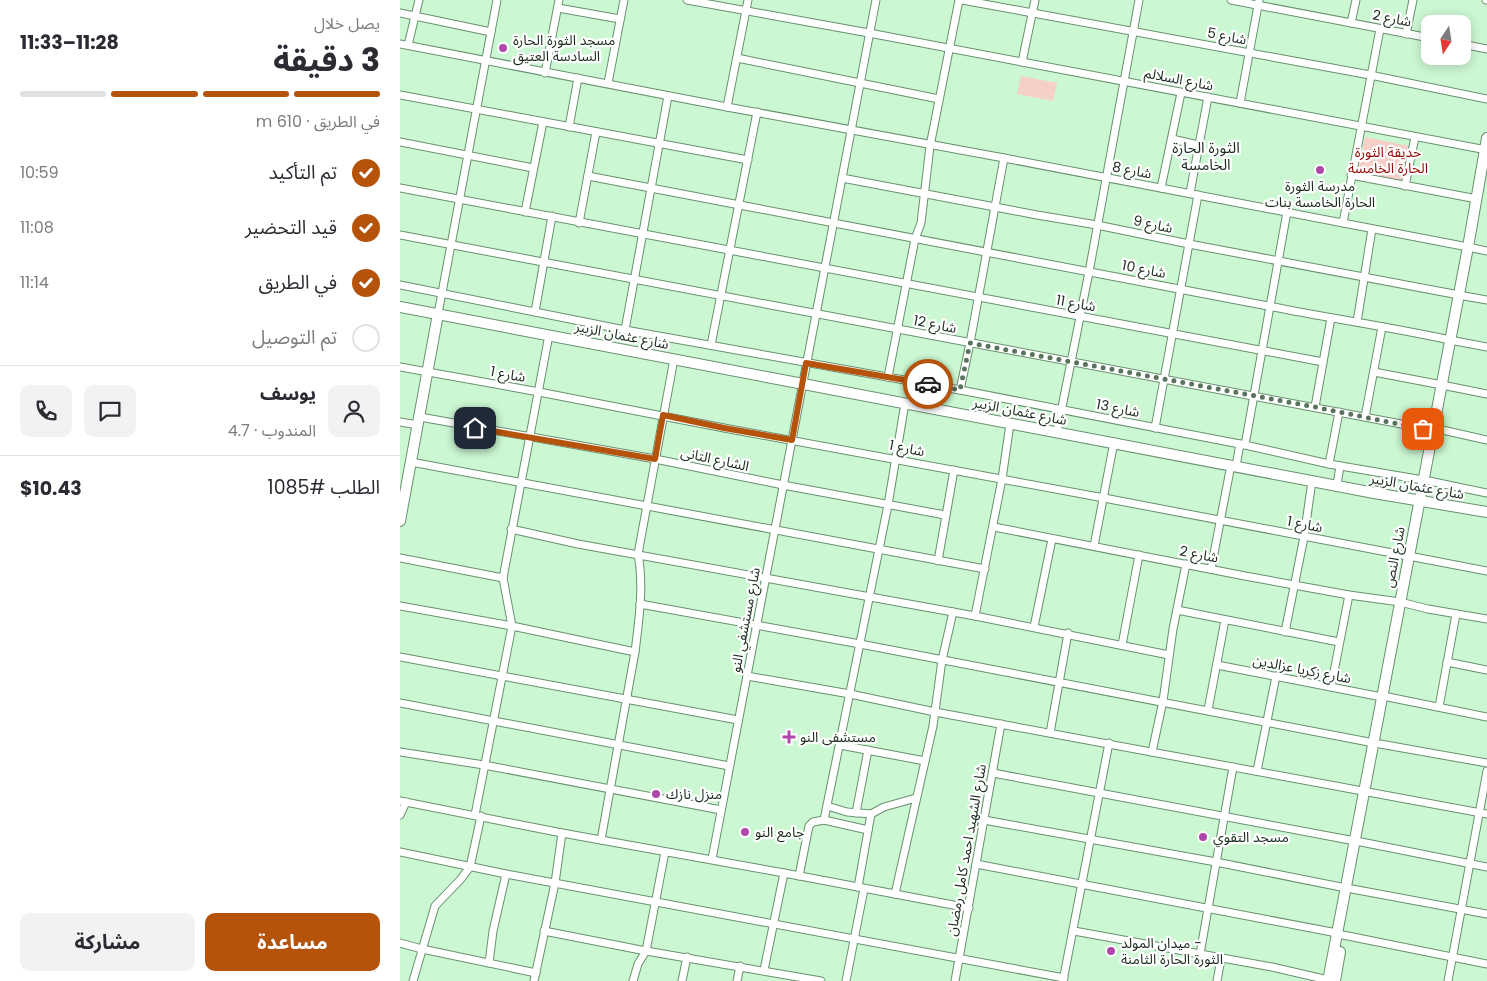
<!DOCTYPE html>
<html lang="ar">
<meta charset="utf-8">
<style>
:root{--surface:#fff;--page:#f2f2f3;--text:#2b2b33;--muted:#7c7c81;--line:#e1e1e2;--accent:#b45309}
body{margin:0;font-family:Poppins,"Noto Sans Arabic",sans-serif;background:var(--page);color:var(--text);direction:rtl;height:100vh;display:flex;flex-direction:column;font-size:19px;white-space:nowrap}
*{box-sizing:border-box;margin:0}
p{font-size:16px;color:var(--muted)}
.icon{flex:none;width:28px;height:28px;fill:none;stroke:currentColor;stroke-width:2;stroke-linecap:round;stroke-linejoin:round}
.map{position:relative;flex:1;overflow:hidden;direction:ltr}
.panel{display:flex;flex-direction:column;background:var(--surface);width:400px}
.panel>*{flex:none}
.needle{width:32px;rotate:192deg}
.fabs{position:absolute;left:1021px;top:15px;display:grid;gap:10px}
.fabs a{display:grid;place-items:center;width:50px;height:50px;border-radius:10px;background:var(--surface);box-shadow:0 2px 12px #0003;font-size:25px}
.pin{position:absolute;display:grid;place-items:center;width:42px;height:42px;color:#fff;margin:-21px;border-radius:10px;box-shadow:0 2px 8px #0006}
.courier{position:absolute;display:grid;place-items:center;width:50px;height:50px;margin:-25px;border:4px solid #b45309;border-radius:50%;background:#fff;color:#222;box-shadow:0 1px 6px #0007}
.headline em{font-style:normal;font-weight:700}
.headline div{display:flex;flex-direction:column-reverse}
.headline{display:flex;align-items:center;justify-content:space-between;height:85px;padding:0 20px}
h1{font-size:32px;font-weight:700;line-height:38px}
.bar{display:grid;grid-template-columns:repeat(4,1fr);gap:8px 5px;align-content:center;height:60px;padding:0 20px}
.bar i{height:6px;border-radius:4px;background:var(--line)}
.bar .on{background:var(--accent)}
.bar p{grid-column:span 4}
.line{display:flex;align-items:center;gap:12px;padding:0 20px;border-top:1px solid var(--line)}
.line div{flex:1}
.round{display:grid;place-items:center;flex:none;width:52px;height:52px;border-radius:10px;background:var(--page)}
ol{padding:0 20px;list-style:none}
li{display:flex;align-items:center;gap:15px;height:55px}
li p{margin-inline-start:auto}
li .icon{padding:5px;border-radius:50%;background:var(--accent);color:#fff;stroke-width:4}
li:last-child{color:var(--muted)}
li i{width:28px;height:28px;border:2px solid var(--line);border-radius:50%}
.primary-button{display:flex;gap:10px;margin-top:auto;padding:10px 20px}
.primary-button a{flex:1;height:58px;border-radius:10px;background:var(--accent);color:#fff;font-size:20px;font-weight:700;line-height:58px;text-align:center}
.primary-button a+a{background:var(--page);color:var(--text)}
main{display:flex;flex:1;min-height:0}
.map>svg:first-child{display:block}
.green{fill:#f5cfc8}
.lines{fill:none;stroke-linecap:round;stroke-linejoin:round}
.street-casing{stroke:#68906f;stroke-width:9}
.secondary-casing{stroke:#68906f;stroke-width:12}
.street{stroke:#fff;stroke-width:7}
.secondary{stroke:#fff;stroke-width:10}
.done{stroke:#59735d;stroke-width:5;stroke-dasharray:0 9}
.route{stroke:#b45309;stroke-width:6}
.poi-dot{fill:#af47aa;stroke:#fff;stroke-width:2}
.labels{text-anchor:middle;dominant-baseline:central;stroke-width:4.5;stroke-linejoin:round;paint-order:stroke}
.street-label{font-size:14px;fill:#1b2c1e;stroke:#fff}
.poi-label{font-size:14px;fill:#1b2c1e;stroke:#fff;text-anchor:start}
.park-label{font-size:14px;fill:#940b04;stroke:#fff}
.neighbourhood-label{font-size:15px;fill:#1b2c1e;stroke:#fff}
</style>
<main>
<div class="map">
<svg width="1087" height="981" viewBox="0 0 1087 981">
<rect width="100%" height="100%" fill="#ccf7d3"/>
<!-- green -->
<g class="green">
<polygon points="621,76 657,83 653,101 617,94"/>
<polygon points="965,137 1009,146 1002,181 958,172"/>
</g>
<g class="lines">
<!-- street casing -->
<g class="street-casing">
<g id="street">
<polyline points="287,0 469,33 1087,150"/>
<polyline points="562,0 970,75 1087,99"/>
<polyline points="831,0 1030,38"/>
<polyline points="1086,0 1087,0"/>
<polyline points="158,8 220,19"/>
<polyline points="0,13 91,32"/>
<polyline points="951,23 956,0"/>
<polyline points="1006,34 1013,0"/>
<polyline points="0,44 327,107 604,158 1068,247"/>
<polyline points="1062,44 1087,49"/>
<polyline points="8,45 19,0"/>
<polyline points="337,58 539,99"/>
<polyline points="622,62 635,0"/>
<polyline points="145,73 159,0"/>
<polyline points="208,83 224,0"/>
<polyline points="0,95 348,160"/>
<polyline points="840,103 859,0"/>
<polyline points="327,107 348,0"/>
<polyline points="169,127 178,78"/>
<polyline points="772,139 798,145"/>
<polyline points="0,142 133,168"/>
<polyline points="951,175 1077,199"/>
<path d="M188,176C414,221 641,261 868,306C928,318 990,327 1050,340"/>
<polyline points="442,178 637,215 697,225 789,244 1059,295"/>
<polyline points="1005,186 1015,137"/>
<polyline points="0,188 923,362"/>
<polyline points="761,188 781,93"/>
<polyline points="790,193 808,97"/>
<polyline points="125,212 143,122"/>
<polyline points="179,223 196,132"/>
<polyline points="943,223 980,29"/>
<polyline points="0,235 1033,430"/>
<polyline points="1073,248 1087,251"/>
<polyline points="0,285 225,330 560,390 845,445 929,464 1023,480"/>
<polyline points="1064,296 1087,300"/>
<polyline points="135,312 152,216"/>
<polyline points="38,314 97,0"/>
<polyline points="957,322 972,229"/>
<polyline points="225,330 268,96"/>
<polyline points="1055,341 1087,347"/>
<polyline points="311,345 357,112"/>
<polyline points="0,367 139,392 324,428 704,498 1008,556"/>
<polyline points="974,372 1042,385"/>
<polyline points="488,377 515,239 521,223 530,146 559,0"/>
<polyline points="1047,386 1087,394"/>
<polyline points="560,390 570,343 604,158"/>
<polyline points="915,407 931,318"/>
<polyline points="20,417 255,459 383,485 545,515"/>
<polyline points="965,417 982,327"/>
<polyline points="0,422 18,425"/>
<polyline points="755,428 798,195"/>
<polyline points="1038,429 1087,440"/>
<polyline points="657,432 689,272 739,0"/>
<polyline points="845,445 887,212"/>
<polyline points="11,462 585,569"/>
<polyline points="929,464 939,412"/>
<polyline points="836,466 840,444"/>
<polyline points="1029,481 1087,493"/>
<polyline points="937,485 940,466"/>
<polyline points="594,527 845,576 949,595 1000,602 1028,609 1087,619"/>
<polyline points="111,529 178,544 575,616 769,655"/>
<polyline points="694,546 714,442"/>
<polyline points="1014,557 1087,571"/>
<polyline points="0,558 103,578"/>
<polyline points="538,561 554,470"/>
<polyline points="811,569 831,465"/>
<polyline points="240,604 460,644 974,743"/>
<polyline points="0,606 112,626 235,652"/>
<polyline points="777,610 939,642"/>
<polyline points="575,616 602,479 610,424"/>
<polyline points="634,627 652,539"/>
<polyline points="885,632 904,537 912,481"/>
<polyline points="722,645 739,555"/>
<polyline points="0,657 338,720"/>
<polyline points="1047,662 1087,670"/>
<polyline points="817,665 982,697"/>
<polyline points="347,676 450,694 535,712 1087,814"/>
<polyline points="931,687 949,595"/>
<polyline points="988,697 1087,717"/>
<polyline points="0,703 329,766"/>
<polyline points="1039,707 1056,614"/>
<polyline points="808,710 825,620"/>
<polyline points="650,733 668,633"/>
<polyline points="980,744 1087,763"/>
<polyline points="440,745 525,761"/>
<polyline points="0,752 84,765 321,810"/>
<polyline points="752,752 763,701 773,629 786,564"/>
<polyline points="857,771 876,676"/>
<polyline points="593,773 955,841"/>
<polyline points="0,801 162,833 384,873 569,908"/>
<polyline points="427,806 447,812 471,814 484,807 516,798"/>
<polyline points="456,813 468,750"/>
<polyline points="0,815 6,802"/>
<polyline points="75,815 112,626 103,578 149,335"/>
<polyline points="424,820 488,505 505,403"/>
<polyline points="584,820 816,862 946,888"/>
<path d="M201,840L235,652C239,620 244,586 238,554L274,359"/>
<polyline points="961,842 1087,867"/>
<polyline points="0,852 106,874 664,978"/>
<polyline points="312,859 476,0"/>
<polyline points="576,864 937,933"/>
<polyline points="399,876 409,826 413,822 424,820 468,830"/>
<polyline points="458,887 471,814"/>
<polyline points="952,889 1087,914"/>
<polyline points="495,894 533,726 542,660 553,612"/>
<polyline points="144,931 246,951 421,981"/>
<polyline points="674,931 872,967 928,980"/>
<polyline points="943,935 1087,964"/>
<polyline points="0,943 22,949 136,973"/>
<polyline points="800,954 833,767"/>
<polyline points="89,963 93,931 106,874"/>
<polyline points="364,970 384,873"/>
<polyline points="13,981 35,906 60,880 70,867 81,816"/>
<polyline points="134,981 155,883 162,833"/>
<polyline points="233,981 238,964 246,951 265,852"/>
<polyline points="282,981 287,957"/>
<polyline points="337,981 340,966"/>
<polyline points="446,981 464,889"/>
<polyline points="555,981 601,724"/>
<polyline points="663,981 709,743"/>
<polyline points="817,981 821,959"/>
<polyline points="1048,981 1087,771"/>
</g>
</g>
<!-- secondary casing -->
<g class="secondary-casing">
<g id="secondary">
<polyline points="0,307 974,493 1087,512"/>
<polyline points="0,521 38,314"/>
<polyline points="928,981 1068,247 1087,138"/>
<polyline points="935,981 940,952"/>
</g>
</g>
<!-- street -->
<use href="#street" class="street"/>
<!-- secondary -->
<use href="#secondary" class="secondary"/>
</g>
<g class="lines">
<!-- done -->
<polyline class="done" points="528,384 560,390 570,343 915,407 1023,429"/>
<!-- route -->
<polyline class="route" points="75,428 255,459 263,415 324,428 392,440 406,363 528,384"/>
</g>
<!-- markers -->
<g class="poi-dot">
<circle cx="103" cy="48" r="5"/>
<circle cx="920" cy="170" r="5"/>
<path d="M386.5 729.5h5v5h5v5h-5v5h-5v-5h-5v-5h5z"/>
<circle cx="256" cy="794" r="5"/>
<circle cx="345" cy="832" r="5"/>
<circle cx="803" cy="837" r="5"/>
<circle cx="711" cy="951" r="5"/>
</g>
<g class="labels">
<!-- street labels -->
<g class="street-label">
<text transform="translate(992 18) rotate(11)">شارع 2</text>
<text transform="translate(827 36) rotate(11)">شارع 5</text>
<text transform="translate(779 79) rotate(11)">شارع السلالم</text>
<text transform="translate(732 170) rotate(11)">شارع 8</text>
<text transform="translate(753 224) rotate(12)">شارع 9</text>
<text transform="translate(744 269) rotate(11)">شارع 10</text>
<text transform="translate(676 303) rotate(10)">شارع 11</text>
<text transform="translate(535 324) rotate(11)">شارع 12</text>
<text transform="translate(222 335) rotate(11)">شارع عثمان الزبير</text>
<text transform="translate(108 374) rotate(10)">شارع 1</text>
<text transform="translate(718 408) rotate(11)">شارع 13</text>
<text transform="translate(620 411) rotate(11)">شارع عثمان الزبير</text>
<text transform="translate(507 448) rotate(11)">شارع 1</text>
<text transform="translate(315 459) rotate(12)">الشارع التانى</text>
<text transform="translate(1017 486) rotate(10)">شارع عثمان الزبير</text>
<text transform="translate(905 524) rotate(11)">شارع 1</text>
<text transform="translate(799 554) rotate(11)">شارع 2</text>
<text transform="translate(994 557) rotate(-79)">شارع النص</text>
<text transform="translate(345 620) rotate(-79)">شارع مستشفي النو</text>
<text transform="translate(902 669) rotate(11)">شارع زكريا عزالدين</text>
<text transform="translate(566 850) rotate(-80)">شارع الشهيد احمد كامل رمضان</text>
</g>
<!-- poi labels -->
<g class="poi-label">
<text x="113" y="40">مسجد الثورة الحارة<tspan x="113" dy="16">السادسة العتيق</tspan></text>
<text x="920" y="186" text-anchor="middle">مدرسة الثورة<tspan x="920" dy="16">الحارة الخامسة بنات</tspan></text>
<text x="400" y="737">مستشفى النو</text>
<text x="266" y="794">منزل نازك</text>
<text x="355" y="832">جامع النو</text>
<text x="813" y="837">مسجد التقوي</text>
<text x="721" y="943">ميدان المولد -<tspan x="721" dy="16">الثورة الحارة الثامنة</tspan></text>
</g>
<!-- park labels -->
<g class="park-label">
<text x="988" y="152">حديقة الثورة<tspan x="988" dy="16">الحارة الخامسة</tspan></text>
</g>
<!-- neighbourhood labels -->
<g class="neighbourhood-label">
<text x="806" y="147">الثورة الحارة<tspan x="806" dy="17">الخامسة</tspan></text>
</g>
</g>
</svg>
<div class="fabs">
<a><svg class="needle" viewBox="-14 -14 28 28"><path d="M0-13l5 13h-10z" fill="#e53935"/><path d="M0 13l5-13h-10z" fill="#7c7c81"/></svg></a>
</div>
<div class="pin" style="left:1023px;top:429px;background:#ea580c"><svg class="icon" aria-label="bag" viewBox="0 0 24 24"><path d="M5 8h14l-1 12H6zM9 8a3 3 0 0 1 6 0"/></svg></div>
<div class="pin" style="left:75px;top:428px;background:#1f2937"><svg class="icon" aria-label="home" viewBox="0 0 24 24"><path d="M3 11l9-7 9 7M6 9v11h12V9"/></svg></div>
<div class="courier" style="left:528px;top:384px"><svg class="icon" aria-label="car" viewBox="0 0 24 24"><path d="M5 17H2v-5l4-1 3-4h7l3 4 3 1v5h-3M9 17h6M6 11h13"/><circle cx="7" cy="17" r="2"/><circle cx="17" cy="17" r="2"/></svg></div>
</div>
<section class="panel">
<div class="headline"><div><h1>3 دقيقة</h1><p>يصل خلال</p></div><em>11:28–11:33</em></div>
<div class="bar"><i class="on"></i><i class="on"></i><i class="on"></i><i></i><p>في الطريق · 610 m</p></div>
<ol>
<li><svg class="icon" aria-label="check" viewBox="0 0 24 24"><path d="M5 12l5 5 9-10"/></svg>تم التأكيد<p>10:59</p></li>
<li><svg class="icon" aria-label="check" viewBox="0 0 24 24"><path d="M5 12l5 5 9-10"/></svg>قيد التحضير<p>11:08</p></li>
<li><svg class="icon" aria-label="check" viewBox="0 0 24 24"><path d="M5 12l5 5 9-10"/></svg>في الطريق<p>11:14</p></li>
<li><i></i>تم التوصيل</li>
</ol>
<div class="line" style="height:90px"><a class="round"><svg class="icon" aria-label="person" viewBox="0 0 24 24"><circle cx="12" cy="8" r="4"/><path d="M4 21q1-7 8-7t8 7"/></svg></a><div><b>يوسف</b><p>المندوب · 4.7</p></div><a class="round"><svg class="icon" aria-label="chat" viewBox="0 0 24 24"><path d="M4 5h16v11H9l-5 4z"/></svg></a><a class="round"><svg class="icon" aria-label="phone" viewBox="0 0 24 24"><path d="M5 4h4l2 5-3 2q2 4 5 5l2-3 5 2v4C11 20 4 13 5 4z"/></svg></a></div>
<div class="line" style="height:65px"><div>الطلب #1085</div><b>$10.43</b></div>
<div class="primary-button"><a>مساعدة</a><a>مشاركة</a></div>
</section>
</main>
